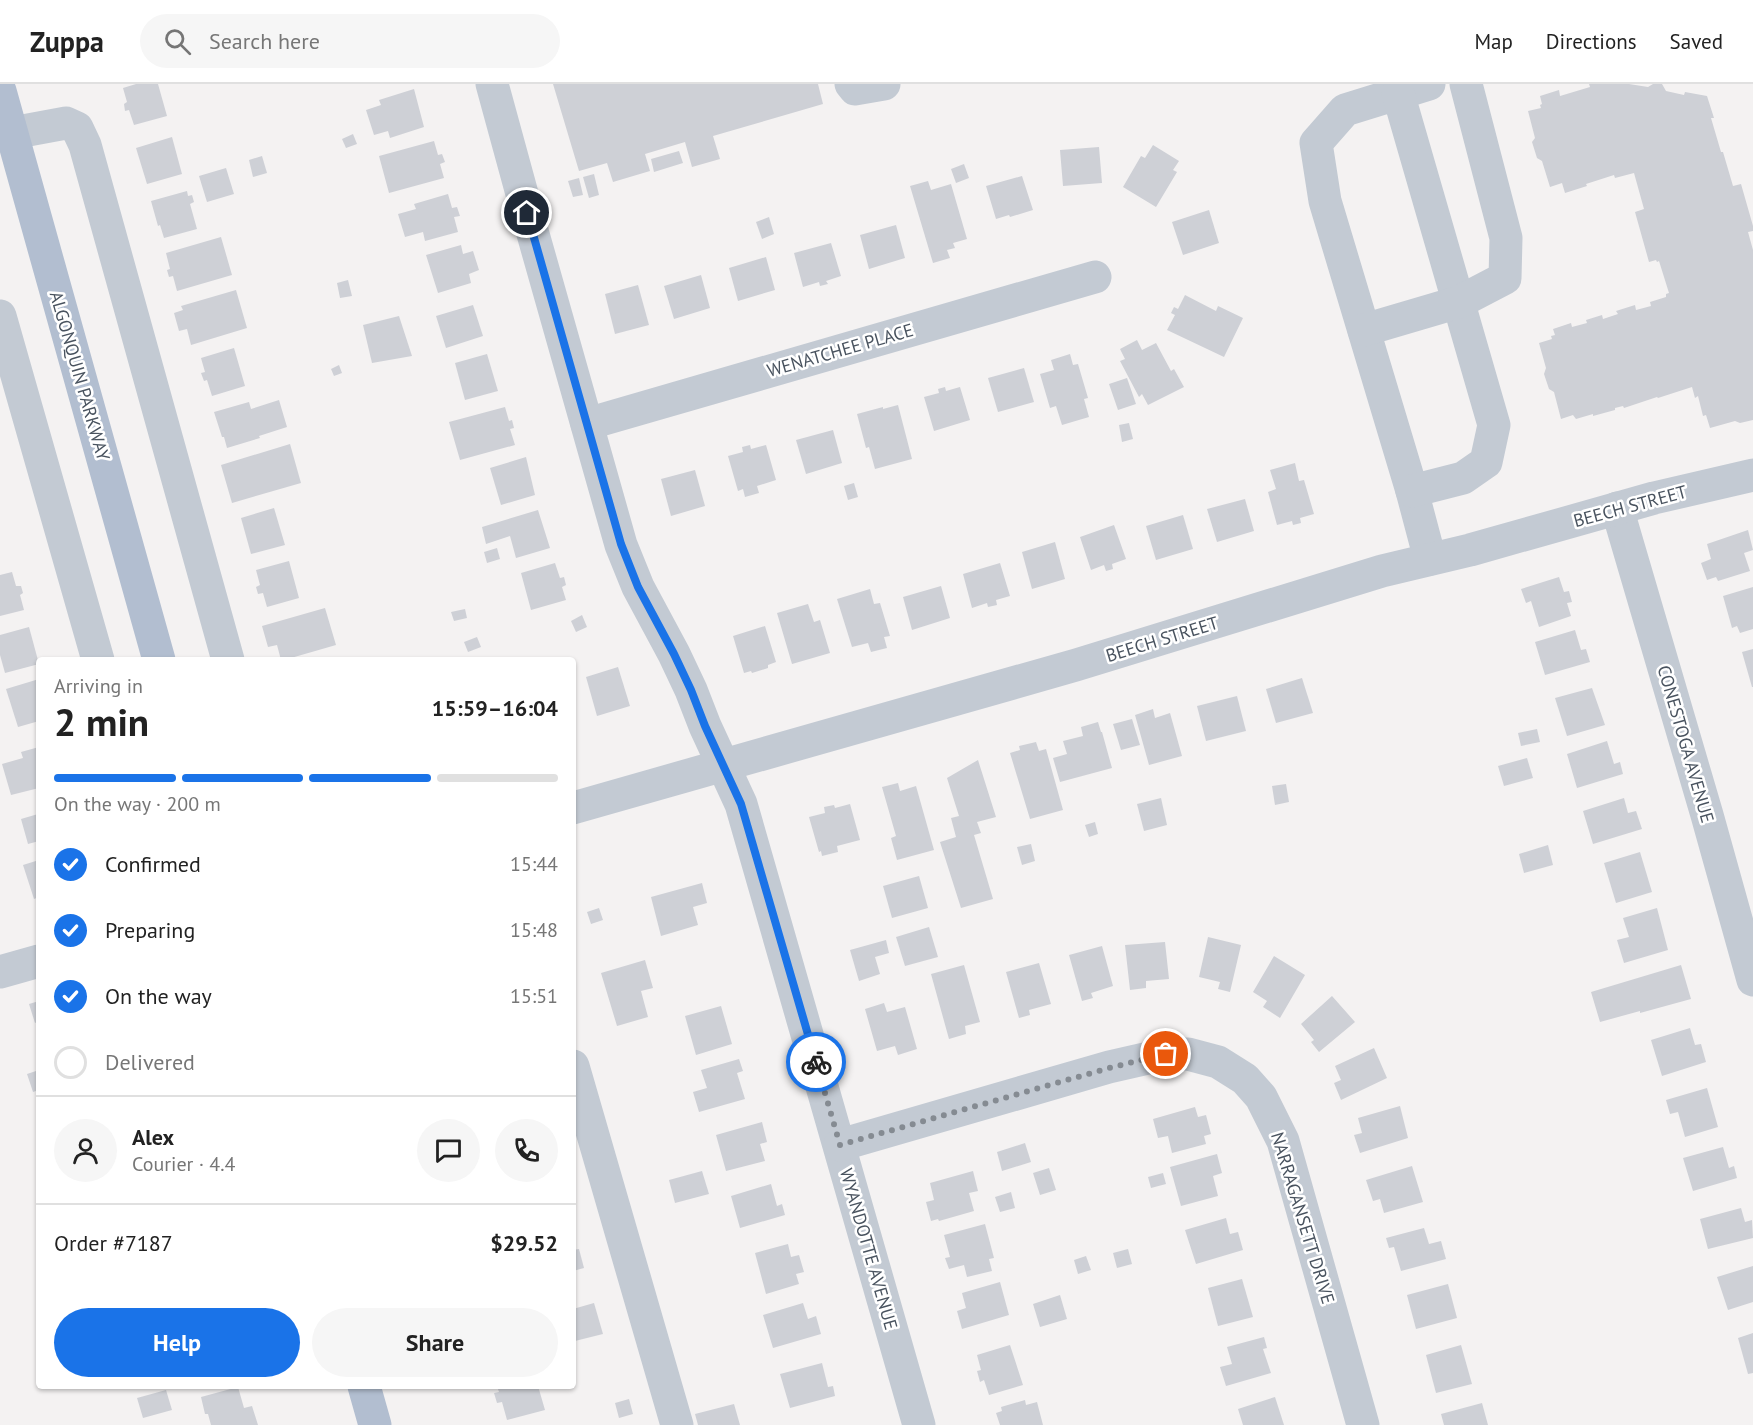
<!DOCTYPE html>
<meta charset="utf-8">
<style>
:root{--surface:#fff;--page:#f6f6f6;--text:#222;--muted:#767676;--line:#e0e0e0;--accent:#1a73e8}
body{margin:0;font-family:"PT Sans",sans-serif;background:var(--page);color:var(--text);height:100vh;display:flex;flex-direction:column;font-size:22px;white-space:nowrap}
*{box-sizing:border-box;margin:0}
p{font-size:20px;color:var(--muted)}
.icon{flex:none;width:33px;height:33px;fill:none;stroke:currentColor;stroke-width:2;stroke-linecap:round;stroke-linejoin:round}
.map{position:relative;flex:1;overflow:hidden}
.sheet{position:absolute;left:36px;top:573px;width:540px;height:732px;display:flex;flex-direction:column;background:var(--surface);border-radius:6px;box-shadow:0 2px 4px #0004}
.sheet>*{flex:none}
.pin{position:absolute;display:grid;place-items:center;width:51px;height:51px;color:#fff;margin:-26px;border:3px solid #fff;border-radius:50%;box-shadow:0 2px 6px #0007}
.courier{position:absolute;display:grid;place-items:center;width:60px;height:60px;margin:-30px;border:4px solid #1a73e8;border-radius:50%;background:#fff;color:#222;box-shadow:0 2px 8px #0007}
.head em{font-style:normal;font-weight:600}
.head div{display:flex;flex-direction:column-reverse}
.head{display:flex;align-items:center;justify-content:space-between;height:102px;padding:0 18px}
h1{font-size:39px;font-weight:600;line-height:45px}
.bar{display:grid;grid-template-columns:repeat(4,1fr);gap:9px 6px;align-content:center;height:72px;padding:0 18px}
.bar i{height:8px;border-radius:4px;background:var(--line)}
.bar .current{background:var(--accent)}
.bar p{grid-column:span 4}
.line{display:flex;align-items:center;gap:15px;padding:0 18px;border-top:2px solid var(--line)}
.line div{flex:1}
.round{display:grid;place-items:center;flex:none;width:63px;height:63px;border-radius:32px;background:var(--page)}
ol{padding:0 18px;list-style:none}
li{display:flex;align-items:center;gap:18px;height:66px}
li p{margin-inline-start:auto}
li .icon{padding:6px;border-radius:50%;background:var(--accent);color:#fff;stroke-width:4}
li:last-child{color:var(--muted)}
li i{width:33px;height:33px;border:3px solid var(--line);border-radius:50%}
.button{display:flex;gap:12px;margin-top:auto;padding:12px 18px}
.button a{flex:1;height:69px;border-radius:36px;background:var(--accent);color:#fff;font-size:24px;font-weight:600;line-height:69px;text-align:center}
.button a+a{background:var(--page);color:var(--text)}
header{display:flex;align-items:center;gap:36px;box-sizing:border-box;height:84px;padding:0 30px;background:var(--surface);border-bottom:2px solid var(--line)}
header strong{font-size:28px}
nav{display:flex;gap:33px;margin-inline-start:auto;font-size:21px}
.search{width:420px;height:54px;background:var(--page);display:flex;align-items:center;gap:15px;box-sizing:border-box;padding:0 21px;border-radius:33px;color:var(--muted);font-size:22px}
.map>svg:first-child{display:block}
.building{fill:#ced0d6}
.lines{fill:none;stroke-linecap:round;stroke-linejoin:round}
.minor{stroke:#c3cad3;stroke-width:33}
.major{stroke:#b2bed0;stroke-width:33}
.done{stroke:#858b92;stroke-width:6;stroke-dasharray:0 10.8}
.route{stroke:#1a73e8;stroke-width:8}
.labels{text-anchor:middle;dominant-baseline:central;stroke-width:5;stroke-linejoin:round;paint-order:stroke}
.street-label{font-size:18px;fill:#49535f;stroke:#fff}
</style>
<header>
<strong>Zuppa</strong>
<div class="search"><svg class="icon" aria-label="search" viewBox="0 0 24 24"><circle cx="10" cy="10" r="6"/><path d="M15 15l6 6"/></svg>Search here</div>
<nav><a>Map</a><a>Directions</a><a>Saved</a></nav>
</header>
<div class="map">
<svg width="1753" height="1341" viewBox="0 0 1753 1341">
<rect width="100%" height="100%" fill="#f4f2f2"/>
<!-- building -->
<g class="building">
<polygon points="136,0 158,0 167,32 134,41 129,26 125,27 124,20 127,18 123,4"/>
<polygon points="553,0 818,0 823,20 713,52 720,75 692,83 685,58 645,70 650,87 613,98 607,79 579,87"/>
<polygon points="1589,0 1629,0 1648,3 1653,0 1662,0 1666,7 1684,11 1685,8 1707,12 1714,34 1711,34 1721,68 1723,68 1733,102 1741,100 1753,142 1753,147 1748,148 1753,166 1753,336 1740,339 1735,337 1710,344 1706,331 1703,332 1698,312 1695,314 1692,303 1658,314 1657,313 1624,324 1623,322 1615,324 1615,326 1593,332 1593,330 1576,335 1573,331 1561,335 1554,308 1549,305 1544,290 1546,284 1539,259 1552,255 1551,252 1555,251 1553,245 1571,239 1572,243 1587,239 1586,236 1602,231 1603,235 1618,230 1616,227 1635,221 1636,226 1651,222 1650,218 1666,213 1666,210 1669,209 1659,177 1657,178 1656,176 1649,178 1635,128 1644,125 1634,89 1615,94 1614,91 1586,100 1587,102 1565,109 1562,99 1550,103 1542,77 1537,74 1532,58 1535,54 1528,27 1541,24 1540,21 1542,20 1540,12 1559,6 1560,12 1590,3"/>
<polygon points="414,5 424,43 390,54 388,47 374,51 366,26 381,21 379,16"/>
<polygon points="353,50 357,60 346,64 342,55"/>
<polygon points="172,53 182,90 147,100 136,64"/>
<polygon points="434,57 438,71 442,70 445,78 440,80 444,94 389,109 379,72"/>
<polygon points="1153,61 1179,77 1173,86 1177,88 1156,123 1123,103 1141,72 1145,74"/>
<polygon points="1099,63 1102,99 1063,102 1060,66"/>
<polygon points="679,67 683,79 654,88 651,75"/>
<polygon points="262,72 267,89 253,93 249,76"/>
<polygon points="964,80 969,94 956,99 951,85"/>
<polygon points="226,84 234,110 207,118 199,92"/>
<polygon points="594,90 599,111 589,114 583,93"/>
<polygon points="1022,92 1033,126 1010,133 1009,131 996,135 986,102"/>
<polygon points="579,94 583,111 573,113 568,97"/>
<polygon points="928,97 931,106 951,100 967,155 953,159 955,164 947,166 950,174 933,179 910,102"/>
<polygon points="187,107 188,112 192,111 194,118 190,120 197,145 164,154 160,141 158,142 151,117"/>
<polygon points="448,110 452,124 457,123 460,132 454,133 458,148 425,157 423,148 405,153 398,130 416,125 414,120"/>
<polygon points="1209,126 1219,159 1183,171 1172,138"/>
<polygon points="769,133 774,150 762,155 756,138"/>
<polygon points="896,141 905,174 869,185 860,151"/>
<polygon points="221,153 232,191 177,207 173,192 169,193 167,186 170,185 166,169"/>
<polygon points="831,159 841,192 826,197 828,200 820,202 819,198 803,203 794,169"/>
<polygon points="461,161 463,170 473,167 479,186 469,190 471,199 438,209 426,171"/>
<polygon points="766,173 775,206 738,217 729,184"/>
<polygon points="701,191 710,224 674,235 664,202"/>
<polygon points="348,196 352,212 340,214 337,199"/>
<polygon points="638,201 649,241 615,250 605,210"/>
<polygon points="236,206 247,244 191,261 187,245 179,247 174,229 183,226 181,222"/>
<polygon points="1185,211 1216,227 1218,222 1243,234 1224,273 1167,246 1175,231 1171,229 1174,223 1178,225"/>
<polygon points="473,221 483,252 446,264 436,232"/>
<polygon points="399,232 412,272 372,279 363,241"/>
<polygon points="1137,256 1142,266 1156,259 1171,287 1174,285 1184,303 1148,321 1142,310 1139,313 1120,277 1125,275 1120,265"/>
<polygon points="234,264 245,302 212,312 207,296 204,297 201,289 205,288 201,274"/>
<polygon points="487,270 498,307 465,316 455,279"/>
<polygon points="1070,270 1073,281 1078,280 1088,314 1084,315 1089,333 1062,341 1056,322 1050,324 1040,290 1054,286 1051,276"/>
<polygon points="339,281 342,289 334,292 331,285"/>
<polygon points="1024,284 1034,318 998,328 988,294"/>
<polygon points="1127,294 1136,320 1118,326 1109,300"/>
<polygon points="945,303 946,307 960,303 970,336 934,347 924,313 939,309 938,305"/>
<polygon points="279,316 287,343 259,352 260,354 227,364 224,353 222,353 214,328 249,318 251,325"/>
<polygon points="898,321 912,375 875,385 869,363 866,364 857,330 883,323 883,325"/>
<polygon points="505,323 509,337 512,336 514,344 510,345 515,361 460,376 449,338"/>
<polygon points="1129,339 1133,355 1122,358 1119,341"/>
<polygon points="833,346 842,379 806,390 796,356"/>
<polygon points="290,360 301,399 232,419 221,381"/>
<polygon points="750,361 751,365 766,361 776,396 757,402 759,409 745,413 743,405 738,407 728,372 743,368 742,363"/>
<polygon points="526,373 535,411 501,421 490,384"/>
<polygon points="1295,379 1299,397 1304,396 1314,430 1300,434 1301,439 1293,441 1292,437 1277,441 1268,408 1276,405 1270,386"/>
<polygon points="695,386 705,422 671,432 661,395"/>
<polygon points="854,399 858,413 848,416 844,402"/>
<polygon points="1245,415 1254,447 1217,458 1207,425"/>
<polygon points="274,424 285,461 251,470 241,434"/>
<polygon points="538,426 550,464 516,474 510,452 486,460 482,443"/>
<polygon points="1183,431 1193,465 1156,476 1146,442"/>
<polygon points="1114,441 1126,475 1112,480 1113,485 1106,487 1104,481 1091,486 1080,453"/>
<polygon points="1748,446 1753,466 1744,469 1750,487 1718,497 1716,493 1707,496 1701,479 1711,475 1707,460"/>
<polygon points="1055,458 1065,495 1032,505 1022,468"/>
<polygon points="497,464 500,475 487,479 484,468"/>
<polygon points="289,477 299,514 267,523 263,509 258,510 256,503 260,501 256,486"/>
<polygon points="555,479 560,494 564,493 566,501 562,503 566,516 531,526 521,489"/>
<polygon points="1000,479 1010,512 996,516 997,521 988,523 987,519 972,524 963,490"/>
<polygon points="12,488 16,502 21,502 23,509 20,511 24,526 0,532 0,491"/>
<polygon points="1559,493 1564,508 1569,507 1572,518 1567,519 1571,532 1539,543 1531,517 1526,519 1521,505"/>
<polygon points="941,502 950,534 912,546 903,513"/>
<polygon points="1753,503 1753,545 1740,549 1737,542 1732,544 1723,512"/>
<polygon points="870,505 874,520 880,519 890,552 884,553 887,564 871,568 868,559 852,563 837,515"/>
<polygon points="808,520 814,538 820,536 830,569 792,580 777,529"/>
<polygon points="325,524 336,561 284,576 281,576 277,561 268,563 262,542"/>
<polygon points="465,525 467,534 454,537 451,528"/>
<polygon points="582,531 587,543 576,548 571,537"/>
<polygon points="765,542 776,578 768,581 768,584 752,589 751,587 744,589 733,552"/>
<polygon points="29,543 39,580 5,589 0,571 0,551"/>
<polygon points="1575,546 1581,566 1586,565 1590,578 1545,591 1535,558"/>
<polygon points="477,553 481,563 468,568 464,558"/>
<polygon points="1753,565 1753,603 1752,603 1742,568"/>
<polygon points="618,583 630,622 597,632 586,593"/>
<polygon points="1302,594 1313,629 1276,639 1266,605"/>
<polygon points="39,595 39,637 18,643 6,605"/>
<polygon points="1592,604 1605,641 1567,652 1555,614"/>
<polygon points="1237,612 1246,647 1206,657 1197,622"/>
<polygon points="1153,625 1155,634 1170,629 1182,672 1149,681 1135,631"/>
<polygon points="1132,635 1140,661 1121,666 1113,640"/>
<polygon points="1098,638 1101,648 1102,648 1112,684 1060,698 1053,674 1067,670 1063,657 1083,652 1081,643"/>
<polygon points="1537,645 1540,658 1521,662 1518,649"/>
<polygon points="1607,657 1614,680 1620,678 1623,690 1577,704 1567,670"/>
<polygon points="1036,658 1039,667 1046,665 1063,726 1030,735 1010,669 1020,666 1019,662"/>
<polygon points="39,663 39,704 11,711 2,680 23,674 21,668"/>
<polygon points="1527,674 1533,694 1504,702 1498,682"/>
<polygon points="978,676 996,733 977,738 981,749 974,751 993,815 961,824 940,758 956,753 951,734 959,732 947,694"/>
<polygon points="898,699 900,707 916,702 934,766 897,776 891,754 896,752 882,703"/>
<polygon points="1286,700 1289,718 1275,721 1272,702"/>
<polygon points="1161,714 1167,741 1144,747 1137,720"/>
<polygon points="1624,714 1628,729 1636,727 1642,745 1593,760 1583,727"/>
<polygon points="850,720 860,756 837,762 838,768 822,772 821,767 819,768 809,733 825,729 824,723 834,721 835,724"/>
<polygon points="39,722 39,757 28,760 21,735 38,730 36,723"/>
<polygon points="1095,738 1098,750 1089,753 1085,741"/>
<polygon points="1031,760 1035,777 1022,781 1017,763"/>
<polygon points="1548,761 1553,781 1524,789 1519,770"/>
<polygon points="1640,768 1652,808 1616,819 1604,779"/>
<polygon points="39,776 39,813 34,815 23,781"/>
<polygon points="919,792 928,824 892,834 883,802"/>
<polygon points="702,799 707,819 693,823 698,841 661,852 651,813"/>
<polygon points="599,824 603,836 591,840 587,828"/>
<polygon points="1657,824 1668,866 1624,879 1617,856 1629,853 1623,834"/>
<polygon points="929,843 938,873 905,882 896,853"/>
<polygon points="1208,853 1241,861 1230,908 1218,905 1220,898 1199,893"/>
<polygon points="886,856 889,869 875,873 880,890 859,897 850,866"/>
<polygon points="1165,858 1169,895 1146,897 1146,904 1130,906 1125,861"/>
<polygon points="1102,862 1113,902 1091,909 1093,914 1082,917 1069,871"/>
<polygon points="1274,872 1305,891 1280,934 1263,923 1267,917 1253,908"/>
<polygon points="645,876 653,904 641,907 648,933 617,942 601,889"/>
<polygon points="1039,879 1051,920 1029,926 1030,931 1019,934 1006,888"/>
<polygon points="964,881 980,938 965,942 966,950 949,955 931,890"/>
<polygon points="1681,881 1691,915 1640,929 1640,927 1600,938 1591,908"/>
<polygon points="1332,912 1355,938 1319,968 1311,958 1314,956 1301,940"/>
<polygon points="39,917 39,937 35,939 29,920"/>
<polygon points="884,919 887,928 905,923 917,965 898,971 895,962 877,967 865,925"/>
<polygon points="721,922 732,960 696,971 685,932"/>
<polygon points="1690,944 1695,961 1701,960 1706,978 1662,992 1651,956"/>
<polygon points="1374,964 1387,994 1341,1016 1334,999 1341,996 1335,982"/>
<polygon points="739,975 743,987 737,989 745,1015 699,1028 693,1008 707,1004 701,986"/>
<polygon points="39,986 39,1006 33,1008 27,990"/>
<polygon points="1707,1004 1718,1043 1685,1053 1678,1028 1670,1030 1666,1016"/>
<polygon points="1400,1022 1408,1054 1360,1069 1354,1051 1362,1049 1358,1034"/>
<polygon points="1195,1023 1198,1033 1206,1031 1211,1050 1204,1052 1206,1060 1172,1069 1168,1052 1158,1054 1153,1035"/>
<polygon points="762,1038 767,1058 760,1060 765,1077 726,1087 716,1051"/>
<polygon points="1025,1059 1031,1078 1002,1087 997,1068"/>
<polygon points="1723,1063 1729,1084 1734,1082 1737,1094 1693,1107 1683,1074"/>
<polygon points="1217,1070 1222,1089 1213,1092 1218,1112 1181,1122 1170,1083"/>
<polygon points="1412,1082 1423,1118 1384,1129 1380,1115 1373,1117 1366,1096"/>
<polygon points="1049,1084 1056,1106 1040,1111 1033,1089"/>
<polygon points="702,1087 709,1110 675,1119 669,1096"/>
<polygon points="973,1087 978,1107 969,1109 974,1127 939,1137 938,1135 931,1137 926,1118 934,1116 930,1099"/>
<polygon points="1163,1089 1166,1100 1151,1104 1148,1093"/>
<polygon points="771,1100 777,1122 782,1120 785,1131 740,1144 731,1112"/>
<polygon points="1011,1108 1015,1124 1000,1128 995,1113"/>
<polygon points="1741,1124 1745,1138 1752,1136 1753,1154 1708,1165 1700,1135"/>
<polygon points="1226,1134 1230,1150 1238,1148 1243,1166 1196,1180 1185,1146"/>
<polygon points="985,1140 994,1174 989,1175 992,1187 967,1193 964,1181 949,1185 945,1174 950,1173 944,1151"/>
<polygon points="1424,1144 1429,1160 1441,1157 1446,1175 1401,1187 1394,1163 1389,1164 1386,1154"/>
<polygon points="788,1160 791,1173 799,1171 804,1188 796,1190 799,1200 766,1210 755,1169"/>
<polygon points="579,1165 584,1184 573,1187 573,1166"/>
<polygon points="1128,1165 1132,1180 1117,1184 1113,1169"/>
<polygon points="1086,1172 1091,1186 1078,1190 1074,1176"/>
<polygon points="1753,1182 1753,1218 1728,1226 1717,1193"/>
<polygon points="1242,1195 1253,1233 1218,1242 1208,1204"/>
<polygon points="1000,1198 1009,1231 962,1245 957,1227 966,1224 962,1209"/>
<polygon points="1448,1200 1457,1234 1416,1245 1407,1211"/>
<polygon points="1060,1211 1067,1235 1040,1243 1033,1220"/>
<polygon points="594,1219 603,1250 575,1257 573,1251 573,1225"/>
<polygon points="803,1219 808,1235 816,1232 821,1250 773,1264 763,1231"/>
<polygon points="1753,1249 1753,1289 1748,1290 1738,1254"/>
<polygon points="1264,1253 1267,1264 1263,1265 1271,1289 1226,1302 1220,1283 1232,1280 1227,1263"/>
<polygon points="1010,1261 1023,1301 989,1311 984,1296 980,1298 977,1287 981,1286 977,1271"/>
<polygon points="1461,1261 1472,1300 1436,1309 1426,1271"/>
<polygon points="822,1279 828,1303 833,1302 835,1312 790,1324 780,1290"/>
<polygon points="497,1302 538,1302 545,1326 507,1336 502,1318 497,1319 494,1309 499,1308"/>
<polygon points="238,1303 244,1324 252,1322 258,1341 211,1341 208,1330 205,1330 201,1313"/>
<polygon points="166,1306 172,1326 143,1334 137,1314"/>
<polygon points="1275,1313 1284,1341 1243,1341 1238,1325"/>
<polygon points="629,1315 633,1330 619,1334 615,1319"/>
<polygon points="1025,1316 1026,1321 1037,1318 1043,1341 1000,1341 996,1329 1002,1327 1001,1323"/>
<polygon points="1482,1319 1488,1341 1444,1341 1441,1330"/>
<polygon points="734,1320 740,1341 698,1341 695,1330"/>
</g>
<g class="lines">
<!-- minor -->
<g class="minor">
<polyline points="492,0 533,150 621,461 638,503 674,570 691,606 705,642 741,720 919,1341"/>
<polyline points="851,0 855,5 884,0"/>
<polyline points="1429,0 1345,26 1316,59 1325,117 1412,407 1430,475"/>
<polyline points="1398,9 1494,341 1486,378 1463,394 1412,407"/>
<polyline points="12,49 66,39 77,44 85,61 228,576"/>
<polyline points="0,232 98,576"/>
<polyline points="1364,246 1459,218 1505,194 1506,154 1466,0"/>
<polyline points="587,340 1095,193"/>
<polyline points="1617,424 1707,731 1753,896"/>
<polyline points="573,724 1076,581 1382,487 1470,466 1654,414 1753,391"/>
<polyline points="0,888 39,877"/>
<polyline points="573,982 677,1341"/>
<polyline points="840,1061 1109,983 1166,970 1188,970 1218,978 1245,995 1261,1013 1283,1057 1363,1341"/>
</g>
<!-- major -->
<g class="major">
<polyline points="0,7 159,576"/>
<polyline points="364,1302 375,1341"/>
</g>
</g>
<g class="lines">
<!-- done -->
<polyline class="done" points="816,978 840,1061 1109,984 1166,970"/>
<!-- route -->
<polyline class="route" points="527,129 621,460 638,503 674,570 691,606 705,642 741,720 816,978"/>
</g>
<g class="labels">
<!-- street labels -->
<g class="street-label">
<text transform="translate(840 266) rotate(-16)">WENATCHEE PLACE</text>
<text transform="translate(80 292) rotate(74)">ALGONQUIN PARKWAY</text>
<text transform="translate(1630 422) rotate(-15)">BEECH STREET</text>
<text transform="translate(1162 555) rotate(-17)">BEECH STREET</text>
<text transform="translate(1686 660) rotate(74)">CONESTOGA AVENUE</text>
<text transform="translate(1303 1134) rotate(73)">NARRAGANSETT DRIVE</text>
<text transform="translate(869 1165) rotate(74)">WYANDOTTE AVENUE</text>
</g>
</g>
</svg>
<div class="pin" style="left:1166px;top:970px;background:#ea580c"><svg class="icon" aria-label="bag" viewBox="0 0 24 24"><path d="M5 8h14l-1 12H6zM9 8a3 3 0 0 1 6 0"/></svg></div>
<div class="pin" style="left:527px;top:129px;background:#1f2937"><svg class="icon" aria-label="home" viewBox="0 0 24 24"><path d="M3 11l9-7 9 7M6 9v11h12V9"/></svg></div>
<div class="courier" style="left:816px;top:978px"><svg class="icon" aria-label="bike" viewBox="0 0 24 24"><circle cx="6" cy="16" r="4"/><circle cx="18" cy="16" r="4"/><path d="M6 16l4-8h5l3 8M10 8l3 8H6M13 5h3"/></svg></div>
<section class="sheet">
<div class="head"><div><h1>2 min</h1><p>Arriving in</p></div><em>15:59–16:04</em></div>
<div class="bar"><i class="current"></i><i class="current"></i><i class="current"></i><i></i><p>On the way · 200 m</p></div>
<ol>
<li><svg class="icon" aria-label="check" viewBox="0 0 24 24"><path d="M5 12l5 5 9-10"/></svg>Confirmed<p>15:44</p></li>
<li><svg class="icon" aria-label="check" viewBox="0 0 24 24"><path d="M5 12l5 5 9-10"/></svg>Preparing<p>15:48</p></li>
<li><svg class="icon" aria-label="check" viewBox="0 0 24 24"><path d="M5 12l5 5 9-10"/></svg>On the way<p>15:51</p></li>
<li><i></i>Delivered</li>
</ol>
<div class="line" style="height:108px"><a class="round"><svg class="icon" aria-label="person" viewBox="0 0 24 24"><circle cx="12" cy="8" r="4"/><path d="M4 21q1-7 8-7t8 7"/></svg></a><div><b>Alex</b><p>Courier · 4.4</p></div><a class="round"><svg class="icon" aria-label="chat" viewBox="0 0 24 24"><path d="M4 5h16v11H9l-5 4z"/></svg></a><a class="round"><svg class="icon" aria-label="phone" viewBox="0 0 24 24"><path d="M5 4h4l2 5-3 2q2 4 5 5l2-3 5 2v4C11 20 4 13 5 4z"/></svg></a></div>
<div class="line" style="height:78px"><div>Order #7187</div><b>$29.52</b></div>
<div class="button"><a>Help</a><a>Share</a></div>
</section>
</div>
